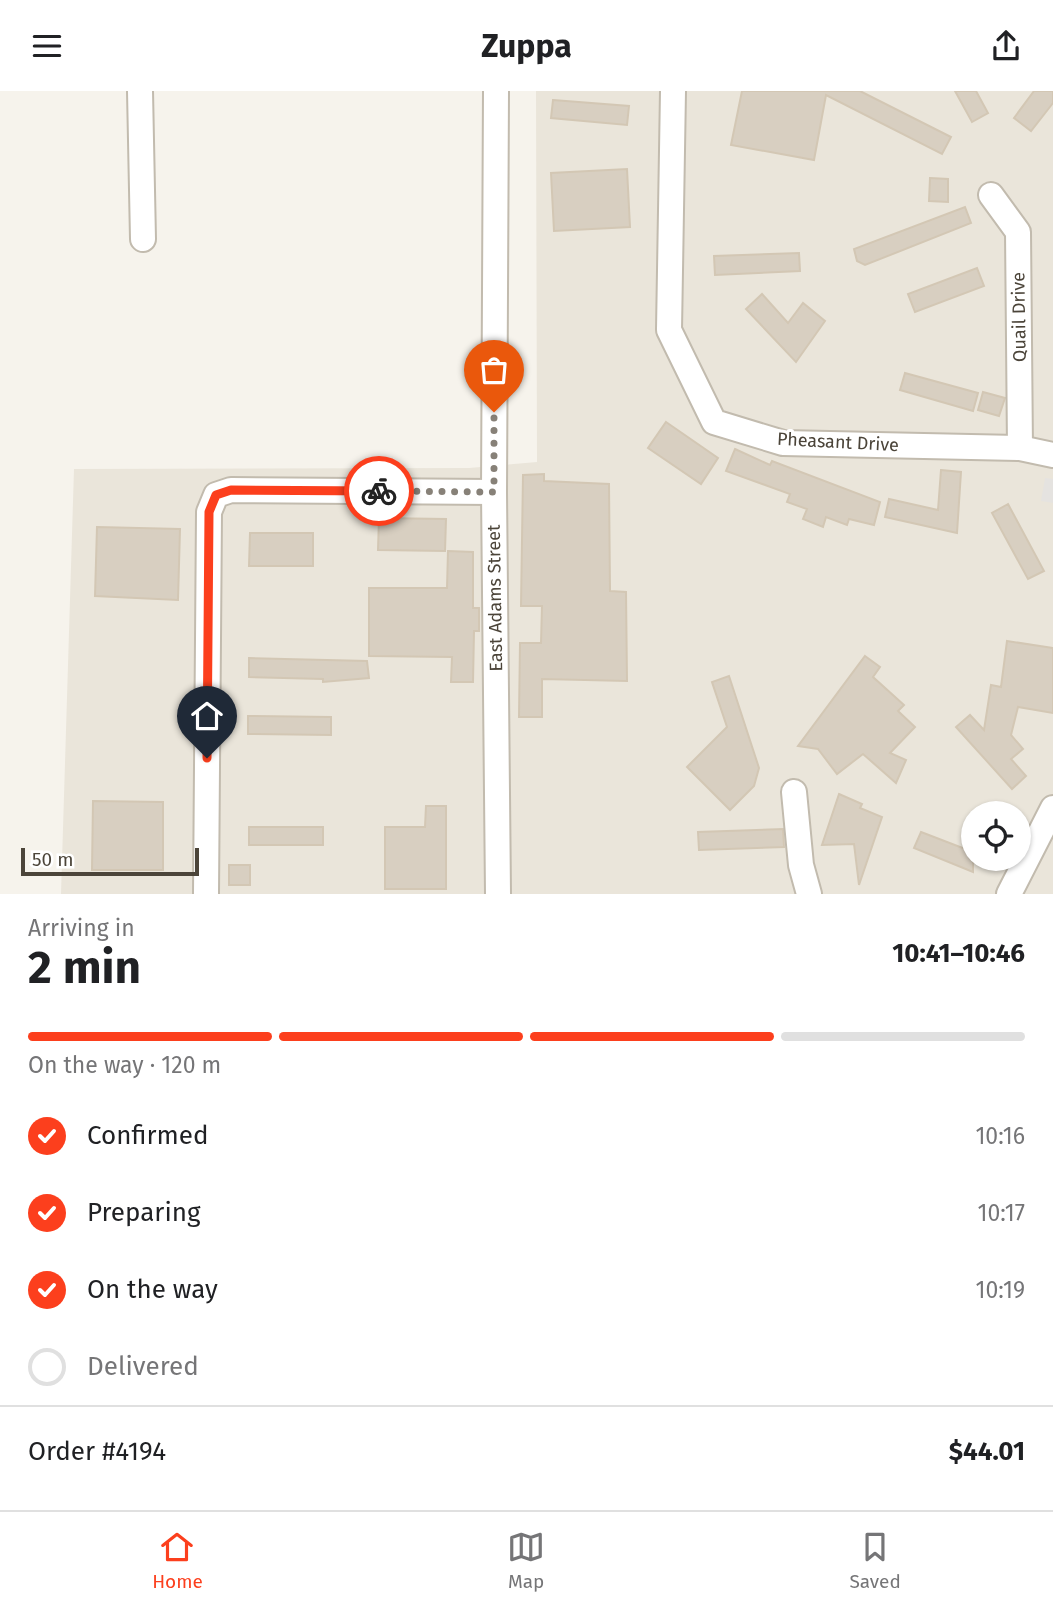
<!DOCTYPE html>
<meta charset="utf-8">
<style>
:root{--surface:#fff;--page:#f2f2f2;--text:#202124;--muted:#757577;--line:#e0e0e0;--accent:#fc3f1d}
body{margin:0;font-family:"Fira Sans",sans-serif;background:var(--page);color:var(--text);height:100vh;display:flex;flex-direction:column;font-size:26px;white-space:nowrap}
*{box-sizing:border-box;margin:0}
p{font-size:23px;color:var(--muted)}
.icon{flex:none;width:38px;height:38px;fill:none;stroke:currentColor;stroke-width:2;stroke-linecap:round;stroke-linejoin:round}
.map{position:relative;height:803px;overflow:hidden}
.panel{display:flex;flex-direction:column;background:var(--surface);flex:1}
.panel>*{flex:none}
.controls{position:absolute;left:961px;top:710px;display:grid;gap:14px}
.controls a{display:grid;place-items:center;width:70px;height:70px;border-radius:50%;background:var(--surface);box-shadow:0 2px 5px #0004;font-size:35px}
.scale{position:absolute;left:21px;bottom:18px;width:178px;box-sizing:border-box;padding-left:7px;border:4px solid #4b4439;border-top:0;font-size:19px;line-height:24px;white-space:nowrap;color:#4b4439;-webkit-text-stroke:5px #fff;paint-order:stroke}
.pin{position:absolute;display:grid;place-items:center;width:60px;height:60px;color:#fff;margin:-72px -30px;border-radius:50% 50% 50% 0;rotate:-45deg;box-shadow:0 0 7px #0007}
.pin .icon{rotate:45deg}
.courier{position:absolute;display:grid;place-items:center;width:70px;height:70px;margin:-35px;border:5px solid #fc3f1d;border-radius:50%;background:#fff;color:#222;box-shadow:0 2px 9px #0007}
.headline em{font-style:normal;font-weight:700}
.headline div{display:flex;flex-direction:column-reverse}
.headline{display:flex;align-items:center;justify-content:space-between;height:119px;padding:0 28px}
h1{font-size:46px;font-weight:700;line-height:52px}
.bar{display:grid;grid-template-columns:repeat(4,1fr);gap:10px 7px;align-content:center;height:84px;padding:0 28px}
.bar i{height:9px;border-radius:5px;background:var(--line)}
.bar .active{background:var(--accent)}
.bar p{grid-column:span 4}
.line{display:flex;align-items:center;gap:18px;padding:0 28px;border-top:2px solid var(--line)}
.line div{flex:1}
ol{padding:0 28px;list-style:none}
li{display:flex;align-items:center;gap:21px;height:77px}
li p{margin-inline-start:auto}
li .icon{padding:7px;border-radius:50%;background:var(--accent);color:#fff;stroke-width:4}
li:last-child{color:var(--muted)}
li i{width:38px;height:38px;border:4px solid var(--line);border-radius:50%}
header{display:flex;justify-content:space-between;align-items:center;height:91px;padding:0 28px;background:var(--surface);font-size:32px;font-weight:700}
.tabs{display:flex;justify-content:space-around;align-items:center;height:98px;border-top:2px solid var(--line);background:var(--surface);font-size:19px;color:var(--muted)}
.tabs a{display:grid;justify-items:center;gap:4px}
.tabs .active{color:var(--accent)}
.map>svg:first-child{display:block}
.residential{fill:#eae5da;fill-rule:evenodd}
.parking{fill:#e5e3e0}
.building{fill:#d8cfc1;stroke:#d3c7b4;stroke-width:2}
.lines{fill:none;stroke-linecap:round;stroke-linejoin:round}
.minor-casing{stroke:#c2bbae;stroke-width:28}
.minor{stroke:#fff;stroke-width:24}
.done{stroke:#878178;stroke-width:7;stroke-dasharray:0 12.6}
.route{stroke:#fc3f1d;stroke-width:9}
.labels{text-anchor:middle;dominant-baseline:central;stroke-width:6;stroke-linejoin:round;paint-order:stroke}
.street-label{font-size:18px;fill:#4b4439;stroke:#fff}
</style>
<header><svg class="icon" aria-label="menu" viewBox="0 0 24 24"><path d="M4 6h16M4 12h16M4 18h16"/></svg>Zuppa<svg class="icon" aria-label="share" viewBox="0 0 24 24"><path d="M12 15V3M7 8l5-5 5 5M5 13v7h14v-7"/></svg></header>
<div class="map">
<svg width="1053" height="803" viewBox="0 0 1053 803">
<rect width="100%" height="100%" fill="#f6f3ec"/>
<!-- residential -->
<path class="residential" d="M536,0H1053V803H61L74,378L469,377L537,371ZM973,723H1018V768H973Z"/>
<!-- parking -->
<polygon class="parking" points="1045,387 1053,388 1053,412 1041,410"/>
<!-- building -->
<g class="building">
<polygon points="742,0 860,0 951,46 942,63 826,4 814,69 731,54"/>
<polygon points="955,0 976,0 988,22 972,31"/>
<polygon points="1034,0 1053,0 1053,12 1031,40 1014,27"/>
<polygon points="553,9 629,15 627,34 551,27"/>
<polygon points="627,78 630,136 554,140 551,82"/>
<polygon points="930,87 948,88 948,111 929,110"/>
<polygon points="965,116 971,132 865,174 857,170 854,158"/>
<polygon points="799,162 800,180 715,184 714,165"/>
<polygon points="977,177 984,195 915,221 908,203"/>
<polygon points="762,203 788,232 803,212 825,230 796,271 746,218"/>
<polygon points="905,282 978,302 973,320 900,299"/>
<polygon points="983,301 1005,307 999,325 978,319"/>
<polygon points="666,331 718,367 701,393 648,357"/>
<polygon points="735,358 770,374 772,370 880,411 874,434 849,428 847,434 826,426 823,436 803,428 807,418 787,411 790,403 726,380"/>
<polygon points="941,379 961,381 957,442 885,426 889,408 938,419"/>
<polygon points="544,383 544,390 609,393 610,500 626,501 627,590 542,588 542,626 519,626 520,552 541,552 542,515 521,515 523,384"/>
<polygon points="1008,413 1044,480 1028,488 992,422"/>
<polygon points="379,427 446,428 445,460 378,459"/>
<polygon points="97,436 180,438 178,509 95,505"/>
<polygon points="250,442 313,442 313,475 249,475"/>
<polygon points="448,460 473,461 473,517 479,517 479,540 474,540 473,591 451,591 452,566 369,565 369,497 447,497"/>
<polygon points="1007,550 1053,557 1053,622 1018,616 1011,644 1023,658 1011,668 1026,685 1012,698 956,636 970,624 984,639 991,594 1001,596"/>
<polygon points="865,565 880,576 873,586 904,614 898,620 915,636 890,662 906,669 896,692 863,663 837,683 818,658 798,655"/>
<polygon points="249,567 367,570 369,587 323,591 323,588 249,586"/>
<polygon points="729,585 759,677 754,695 730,719 687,676 727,636 712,591"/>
<polygon points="248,625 331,626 331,644 248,643"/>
<polygon points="839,703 862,713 860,717 882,726 859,794 854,753 822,754"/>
<polygon points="93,710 163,711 163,779 92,779"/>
<polygon points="426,715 446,715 446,798 385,798 385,736 425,736"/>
<rect x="249" y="736" width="74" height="18"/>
<polygon points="783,738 784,756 699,759 698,741"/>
<polygon points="921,741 973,761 973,781 914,757"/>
<rect x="229" y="774" width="21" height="20"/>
</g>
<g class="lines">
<!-- minor casing -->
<g class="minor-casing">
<g id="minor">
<polyline points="140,0 143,148"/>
<polyline points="496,0 494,401 498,803"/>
<polyline points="673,0 669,239 714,331 783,352 1020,357 1053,364"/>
<polyline points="991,104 1018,141 1020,357"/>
<polyline points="794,701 801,774 809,803"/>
<polyline points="206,803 209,421 216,404 231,399 494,401"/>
<polyline points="1009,803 1053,717"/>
</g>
</g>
<!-- minor -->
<use href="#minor" class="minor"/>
</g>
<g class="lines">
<!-- done -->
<polyline class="done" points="379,400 494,401 494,321"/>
<!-- route -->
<polyline class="route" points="207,667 209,421 216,404 231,399 379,400"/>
</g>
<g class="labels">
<!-- street labels -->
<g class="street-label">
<text transform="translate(1019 226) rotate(-91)">Quail Drive</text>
<text transform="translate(838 351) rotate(3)">Pheasant Drive</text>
<text transform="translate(495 507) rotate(-91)">East Adams Street</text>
</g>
</g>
</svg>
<div class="controls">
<a><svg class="icon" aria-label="locate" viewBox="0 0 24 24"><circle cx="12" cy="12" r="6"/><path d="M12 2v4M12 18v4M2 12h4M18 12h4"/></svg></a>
</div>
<div class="scale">50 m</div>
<div class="pin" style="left:494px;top:321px;background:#ea580c"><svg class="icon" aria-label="bag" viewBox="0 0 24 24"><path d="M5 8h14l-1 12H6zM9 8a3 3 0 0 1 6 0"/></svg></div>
<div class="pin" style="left:207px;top:667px;background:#1f2937"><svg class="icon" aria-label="home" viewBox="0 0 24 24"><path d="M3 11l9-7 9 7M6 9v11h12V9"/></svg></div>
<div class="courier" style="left:379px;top:400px"><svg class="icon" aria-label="bike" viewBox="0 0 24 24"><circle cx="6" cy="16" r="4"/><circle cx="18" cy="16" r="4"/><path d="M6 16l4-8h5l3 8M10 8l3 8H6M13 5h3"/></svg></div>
</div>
<section class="panel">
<div class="headline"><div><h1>2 min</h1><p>Arriving in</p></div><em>10:41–10:46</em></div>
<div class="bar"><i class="active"></i><i class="active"></i><i class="active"></i><i></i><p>On the way · 120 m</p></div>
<ol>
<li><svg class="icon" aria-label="check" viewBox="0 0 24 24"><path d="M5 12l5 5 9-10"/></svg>Confirmed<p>10:16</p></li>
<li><svg class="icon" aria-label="check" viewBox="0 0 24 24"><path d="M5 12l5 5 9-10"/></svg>Preparing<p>10:17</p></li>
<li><svg class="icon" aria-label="check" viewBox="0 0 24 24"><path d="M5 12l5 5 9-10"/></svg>On the way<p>10:19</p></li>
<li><i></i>Delivered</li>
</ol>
<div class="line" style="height:91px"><div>Order #4194</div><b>$44.01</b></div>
</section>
<nav class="tabs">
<a class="active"><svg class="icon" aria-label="home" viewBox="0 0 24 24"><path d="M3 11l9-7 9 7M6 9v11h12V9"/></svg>Home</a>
<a><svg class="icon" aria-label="map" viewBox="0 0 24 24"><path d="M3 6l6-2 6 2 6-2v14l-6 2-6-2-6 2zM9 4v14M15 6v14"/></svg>Map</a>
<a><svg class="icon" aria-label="saved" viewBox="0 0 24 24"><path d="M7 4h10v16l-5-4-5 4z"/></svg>Saved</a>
</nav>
